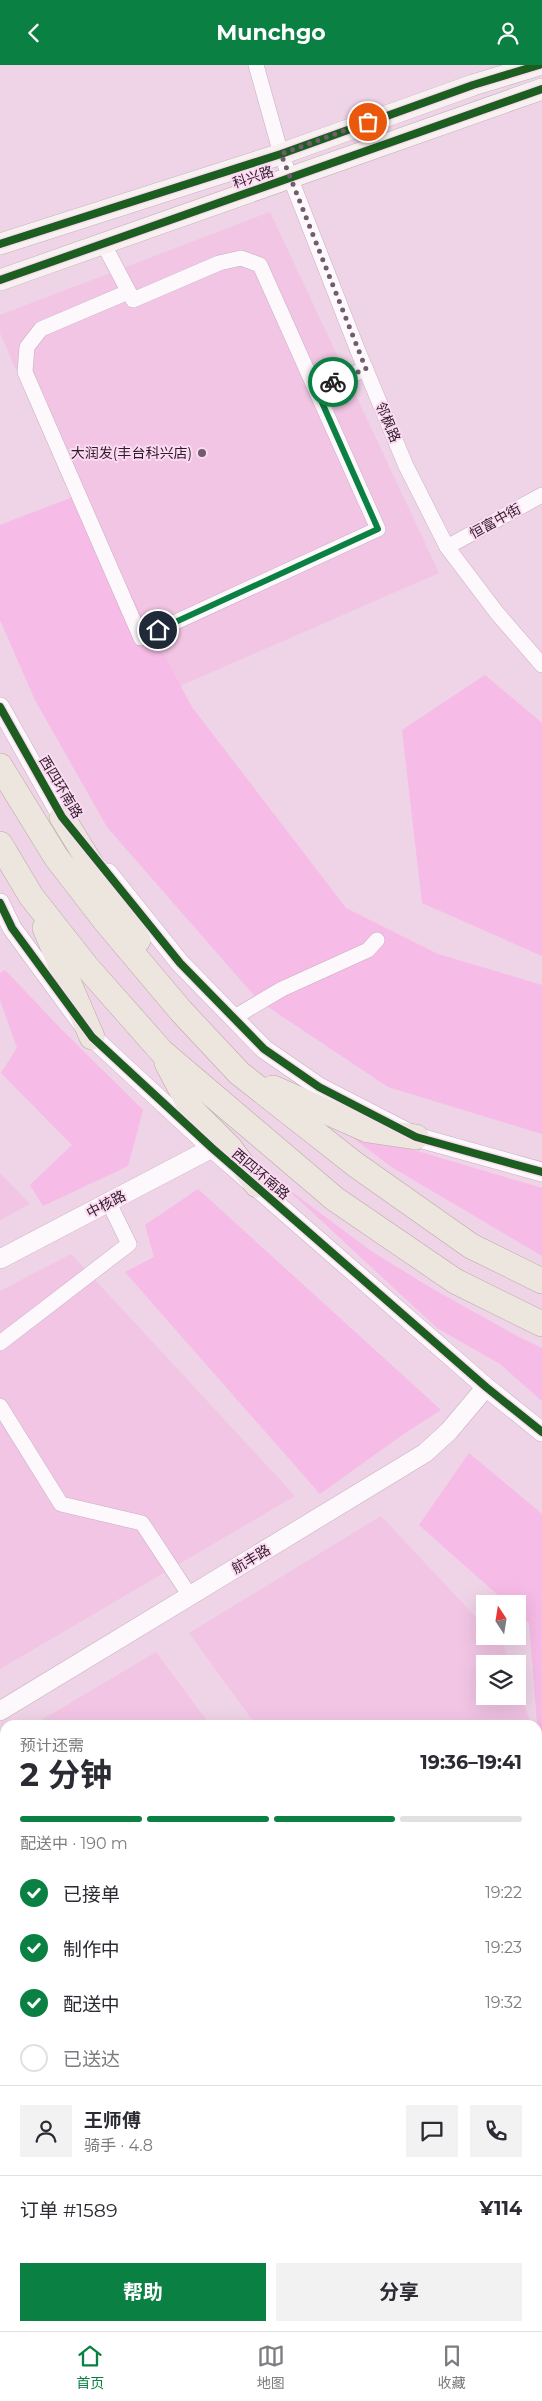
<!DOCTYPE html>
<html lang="zh">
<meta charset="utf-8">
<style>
:root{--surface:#fff;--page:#f2f2f3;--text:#2b2b33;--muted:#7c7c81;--line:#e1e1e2;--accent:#0b8043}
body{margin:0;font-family:Montserrat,"Noto Sans SC",sans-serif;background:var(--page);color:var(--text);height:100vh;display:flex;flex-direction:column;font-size:19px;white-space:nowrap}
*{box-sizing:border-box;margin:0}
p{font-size:16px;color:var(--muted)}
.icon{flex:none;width:28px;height:28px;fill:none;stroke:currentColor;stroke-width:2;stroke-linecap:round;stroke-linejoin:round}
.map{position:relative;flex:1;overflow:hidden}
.drawer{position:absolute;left:0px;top:1655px;width:542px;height:611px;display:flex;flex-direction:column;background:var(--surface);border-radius:15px 15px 0 0;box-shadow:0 5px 20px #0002}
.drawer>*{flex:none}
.needle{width:32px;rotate:348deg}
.controls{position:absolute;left:476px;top:1530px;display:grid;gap:10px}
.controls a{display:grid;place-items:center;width:50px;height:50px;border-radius:0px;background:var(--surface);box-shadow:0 5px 20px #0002;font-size:25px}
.pin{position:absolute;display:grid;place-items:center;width:42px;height:42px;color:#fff;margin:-21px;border:2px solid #fff;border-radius:50%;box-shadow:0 1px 5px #0007}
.courier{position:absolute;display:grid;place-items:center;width:50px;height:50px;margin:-25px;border:4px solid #0b8043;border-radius:50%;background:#fff;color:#222;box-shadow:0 1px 6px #0007}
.head em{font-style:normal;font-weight:700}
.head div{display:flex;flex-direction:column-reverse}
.head{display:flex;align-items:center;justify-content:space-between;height:85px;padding:0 20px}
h1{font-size:32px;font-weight:700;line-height:38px}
.bar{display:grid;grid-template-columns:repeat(4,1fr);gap:8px 5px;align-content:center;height:60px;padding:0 20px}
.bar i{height:6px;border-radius:4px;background:var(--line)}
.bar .on{background:var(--accent)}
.bar p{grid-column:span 4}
.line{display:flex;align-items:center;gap:12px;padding:0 20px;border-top:1px solid var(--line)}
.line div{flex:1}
.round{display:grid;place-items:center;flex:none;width:52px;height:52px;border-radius:0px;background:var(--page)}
ol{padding:0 20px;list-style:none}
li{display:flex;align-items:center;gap:15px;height:55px}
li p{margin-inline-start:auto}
li .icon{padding:5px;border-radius:50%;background:var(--accent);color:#fff;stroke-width:4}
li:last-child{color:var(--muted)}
li i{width:28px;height:28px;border:2px solid var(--line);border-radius:50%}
.cta{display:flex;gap:10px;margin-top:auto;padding:10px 20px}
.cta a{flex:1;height:58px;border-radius:0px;background:var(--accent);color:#fff;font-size:20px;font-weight:700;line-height:58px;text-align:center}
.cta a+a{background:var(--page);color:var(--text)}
header{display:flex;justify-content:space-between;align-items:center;height:65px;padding:0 20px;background:var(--accent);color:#fff;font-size:22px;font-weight:700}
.menu{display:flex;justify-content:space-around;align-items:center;height:70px;border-top:1px solid var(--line);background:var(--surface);font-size:14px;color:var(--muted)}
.menu a{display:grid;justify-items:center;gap:2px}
.menu .on{color:var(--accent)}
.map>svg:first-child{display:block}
.built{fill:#f2c5e5}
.green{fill:#f6bbe6}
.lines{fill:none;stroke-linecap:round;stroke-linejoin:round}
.minor-casing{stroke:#c6b0c0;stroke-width:16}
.tertiary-casing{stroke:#c6b0c0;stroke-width:20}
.secondary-casing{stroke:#c6b0c0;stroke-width:22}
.trunk-casing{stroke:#baa9a5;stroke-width:26}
.minor{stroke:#fdf8fb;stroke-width:15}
.tertiary{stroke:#fdf8fb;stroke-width:19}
.secondary{stroke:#f7f2f0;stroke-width:21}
.trunk{stroke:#ece6de;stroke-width:25}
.cycleway-casing{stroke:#fcdbf2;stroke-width:11}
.cycleway{stroke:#1b5e20;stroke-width:8}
.done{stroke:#725b6c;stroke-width:5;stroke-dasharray:0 9}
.route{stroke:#0b8043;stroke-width:6}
.poi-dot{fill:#725b6c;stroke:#fcdbf2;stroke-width:2}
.labels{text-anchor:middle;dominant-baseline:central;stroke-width:4;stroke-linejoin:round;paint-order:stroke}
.street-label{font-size:14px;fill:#2e1b29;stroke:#fcdbf2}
.poi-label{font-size:14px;fill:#2e1b29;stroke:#fcdbf2;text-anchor:end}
</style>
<header><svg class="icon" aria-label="back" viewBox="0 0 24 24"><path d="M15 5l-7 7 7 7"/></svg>Munchgo<svg class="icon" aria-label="person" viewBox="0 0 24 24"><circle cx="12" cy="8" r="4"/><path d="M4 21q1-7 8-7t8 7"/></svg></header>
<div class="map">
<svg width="542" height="2266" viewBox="0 0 542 2266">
<rect width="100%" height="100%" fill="#efd3e7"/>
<!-- built -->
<g class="built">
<polygon points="270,147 439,508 157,631 0,268 0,250"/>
<polygon points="0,1108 30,1139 0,1155"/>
<polygon points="71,1189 295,1431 0,1604 0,1226"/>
<polygon points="381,1451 485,1562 485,1571 494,1571 505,1583 510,1599 485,1599 485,1631 518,1631 518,1620 531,1660 256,1660 189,1568"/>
<polygon points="156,1587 210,1660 33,1660"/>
<polygon points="5,1676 5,1833 0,1826 0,1679"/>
<polygon points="538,1678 542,1691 542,1716 538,1719"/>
<polygon points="0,1935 5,1941 5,2123 0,2127"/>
<polygon points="5,2227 5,2261 140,2261 138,2266 0,2266 0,2231"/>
<polygon points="183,2261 326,2261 345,2266 182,2266"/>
</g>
<!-- green -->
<g class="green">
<polygon points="78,430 192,642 346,843 438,889 542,920 542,1069 388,1022 259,936 107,762 35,635 0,555 0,460"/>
<polygon points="485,610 542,658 542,891 422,838 402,665"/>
<polygon points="5,905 62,965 143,1045 128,1101 43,1141 30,1120 72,1080 1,1008 17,983 0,935 0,908"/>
<polygon points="319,1047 370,1072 542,1123 542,1191 390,1101"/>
<polygon points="284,1121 371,1186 431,1223 519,1272 542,1283 542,1336 500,1299 437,1263"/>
<polygon points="198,1124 441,1345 405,1368 320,1429 125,1207 154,1192 145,1160"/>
<polygon points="469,1388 542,1449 542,1683 539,1682 529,1558 518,1547 518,1539 508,1539 419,1460"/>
</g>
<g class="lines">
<!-- minor casing -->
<g class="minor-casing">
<g id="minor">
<polyline points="256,0 281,89 358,286 406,401 447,482 497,548 542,600"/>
<polyline points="103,178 133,235 219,198 241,193 260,200 378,464 141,573 25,307 27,282 41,264 128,227"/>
<polyline points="316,324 366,304"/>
<polyline points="447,482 542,430"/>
<polyline points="233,953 282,924 368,885 377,875"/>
<polyline points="0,1278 129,1179 109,1138"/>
<polyline points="0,1341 61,1439 142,1458 190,1531"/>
<polyline points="538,1982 542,1982"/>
</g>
</g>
<!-- tertiary casing -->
<g class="tertiary-casing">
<g id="tertiary">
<polyline points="0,642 62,752 70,762"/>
<polyline points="108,808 180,898 264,984 319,1022 416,1072 542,1107"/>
<polyline points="0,838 12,863 92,972 212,1083 486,1322 542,1367"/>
<polyline points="0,1194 212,1083"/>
<polyline points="0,1646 425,1388 449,1366 486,1322"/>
<polyline points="538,1770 542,1767"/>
<polyline points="0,1871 5,1878"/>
<polyline points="0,2188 5,2184"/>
<polyline points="537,2261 542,2263"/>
<polyline points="413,2266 414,2261"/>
</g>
</g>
<!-- secondary casing -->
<g class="secondary-casing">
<g id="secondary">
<polyline points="0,179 281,89 473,20 539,0"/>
<polyline points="0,215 542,24"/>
</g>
</g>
<!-- trunk casing -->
<g class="trunk-casing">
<g id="trunk">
<polyline points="0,701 56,792 107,858 181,946 239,1008 356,1100 471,1181 542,1216"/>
<polyline points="62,752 138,875"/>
<polyline points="0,779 31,831 86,901 162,987 335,1134 455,1216 542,1259"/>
<polyline points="45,863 92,972"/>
<polyline points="167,998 192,1045 230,1083 257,1120"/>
<polyline points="273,1023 368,1065 416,1072"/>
</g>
</g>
<!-- minor -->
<use href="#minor" class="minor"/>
<!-- tertiary -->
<use href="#tertiary" class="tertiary"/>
<!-- secondary -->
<use href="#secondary" class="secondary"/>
<!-- trunk -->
<use href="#trunk" class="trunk"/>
<!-- cycleway casing -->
<g class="cycleway-casing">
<g id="cycleway">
<polyline points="0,179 281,89 473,20 539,0"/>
<polyline points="0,215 542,24"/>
<polyline points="0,642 62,752 180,898 264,984 319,1022 416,1072 542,1107"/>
<polyline points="0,838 12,863 92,972 212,1083 486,1322 542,1367"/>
</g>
</g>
<!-- cycleway -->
<use href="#cycleway" class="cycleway"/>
</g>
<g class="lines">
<!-- done -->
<polyline class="done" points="333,317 366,304 281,89 368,57"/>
<!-- route -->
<polyline class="route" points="158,565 378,464 316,324 333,317"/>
</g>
<!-- markers -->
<circle class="poi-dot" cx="202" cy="388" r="5"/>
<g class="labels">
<!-- street labels -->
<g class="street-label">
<text transform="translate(253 112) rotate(-18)">科兴路</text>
<text transform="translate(388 357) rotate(67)">邻枫路</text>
<text transform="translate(495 456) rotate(-29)">恒富中街</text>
<text transform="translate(61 722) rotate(59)">西四环南路</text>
<text transform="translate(261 1109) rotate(40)">西四环南路</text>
<text transform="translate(106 1139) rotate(-28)">中核路</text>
<text transform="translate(251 1494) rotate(-31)">航丰路</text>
</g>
<!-- poi labels -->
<g class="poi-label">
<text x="192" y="388">大润发(丰台科兴店)</text>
</g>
</g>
</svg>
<div class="controls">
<a><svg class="needle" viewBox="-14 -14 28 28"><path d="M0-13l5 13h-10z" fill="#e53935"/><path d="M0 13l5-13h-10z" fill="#7c7c81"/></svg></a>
<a><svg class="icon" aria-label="layers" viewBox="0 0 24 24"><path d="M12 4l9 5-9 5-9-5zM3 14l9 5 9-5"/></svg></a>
</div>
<div class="pin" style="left:368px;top:57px;background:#ea580c"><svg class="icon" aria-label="bag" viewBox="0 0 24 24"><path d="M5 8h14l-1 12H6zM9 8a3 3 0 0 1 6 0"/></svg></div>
<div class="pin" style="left:158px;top:565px;background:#1f2937"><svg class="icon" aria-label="home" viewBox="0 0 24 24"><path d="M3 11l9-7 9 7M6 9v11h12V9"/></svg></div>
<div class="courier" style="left:333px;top:317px"><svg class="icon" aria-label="bike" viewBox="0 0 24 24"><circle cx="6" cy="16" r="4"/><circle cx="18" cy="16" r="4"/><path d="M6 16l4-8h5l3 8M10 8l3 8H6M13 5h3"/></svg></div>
<section class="drawer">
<div class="head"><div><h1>2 分钟</h1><p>预计还需</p></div><em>19:36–19:41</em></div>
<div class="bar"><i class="on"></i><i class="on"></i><i class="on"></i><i></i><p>配送中 · 190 m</p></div>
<ol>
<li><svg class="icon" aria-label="check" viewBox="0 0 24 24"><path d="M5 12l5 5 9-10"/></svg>已接单<p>19:22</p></li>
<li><svg class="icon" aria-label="check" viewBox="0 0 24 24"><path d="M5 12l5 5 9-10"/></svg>制作中<p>19:23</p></li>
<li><svg class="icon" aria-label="check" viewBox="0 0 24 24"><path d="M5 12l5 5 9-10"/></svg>配送中<p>19:32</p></li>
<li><i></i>已送达</li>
</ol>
<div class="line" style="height:90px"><a class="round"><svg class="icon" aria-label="person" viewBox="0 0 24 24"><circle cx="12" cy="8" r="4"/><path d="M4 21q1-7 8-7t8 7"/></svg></a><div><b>王师傅</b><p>骑手 · 4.8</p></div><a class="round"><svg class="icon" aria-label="chat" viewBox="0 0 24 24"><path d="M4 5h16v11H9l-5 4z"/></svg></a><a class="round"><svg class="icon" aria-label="phone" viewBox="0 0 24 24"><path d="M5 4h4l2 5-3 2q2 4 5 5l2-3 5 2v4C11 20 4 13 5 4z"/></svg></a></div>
<div class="line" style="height:65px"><div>订单 #1589</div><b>¥114</b></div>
<div class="cta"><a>帮助</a><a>分享</a></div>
</section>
</div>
<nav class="menu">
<a class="on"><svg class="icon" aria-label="home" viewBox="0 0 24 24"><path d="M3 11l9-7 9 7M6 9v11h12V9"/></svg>首页</a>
<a><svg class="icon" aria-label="map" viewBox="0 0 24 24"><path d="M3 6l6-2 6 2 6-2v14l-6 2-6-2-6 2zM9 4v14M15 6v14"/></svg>地图</a>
<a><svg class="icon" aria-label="saved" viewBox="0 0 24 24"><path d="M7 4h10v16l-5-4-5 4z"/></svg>收藏</a>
</nav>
